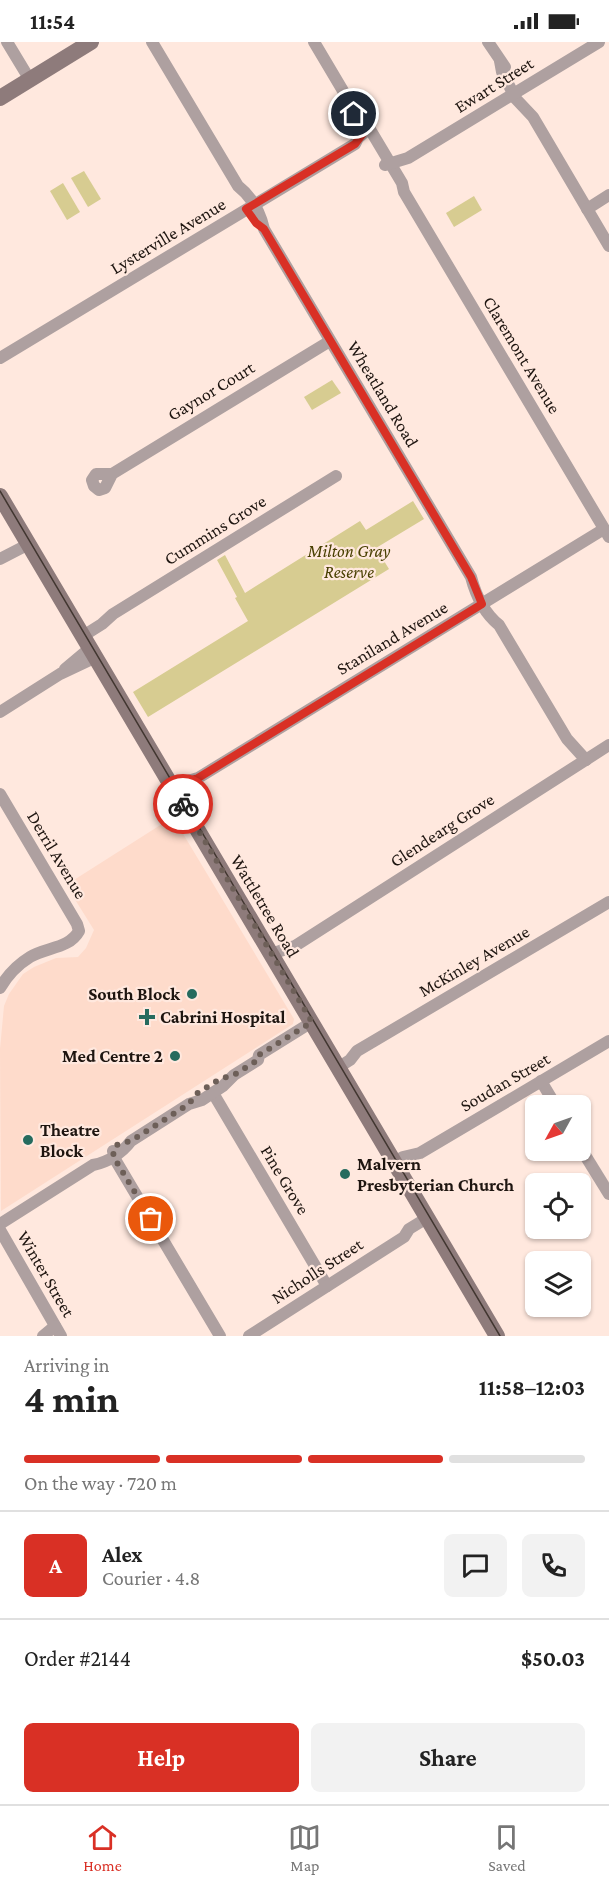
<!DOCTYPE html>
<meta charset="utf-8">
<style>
:root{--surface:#fff;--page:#f2f2f2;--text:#222;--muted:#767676;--line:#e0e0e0;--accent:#d93025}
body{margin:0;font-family:"Crimson Pro",serif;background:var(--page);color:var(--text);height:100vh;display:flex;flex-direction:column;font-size:22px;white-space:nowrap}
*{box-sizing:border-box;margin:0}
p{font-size:20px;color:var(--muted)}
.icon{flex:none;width:33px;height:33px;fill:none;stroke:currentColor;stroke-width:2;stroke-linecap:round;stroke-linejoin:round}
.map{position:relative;height:1294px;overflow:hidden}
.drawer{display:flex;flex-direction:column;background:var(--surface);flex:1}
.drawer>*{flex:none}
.needle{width:39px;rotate:230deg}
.tools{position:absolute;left:525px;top:1053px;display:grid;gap:12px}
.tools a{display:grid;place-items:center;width:66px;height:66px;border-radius:9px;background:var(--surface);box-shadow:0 2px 4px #0004;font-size:30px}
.pin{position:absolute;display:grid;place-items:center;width:51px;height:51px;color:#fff;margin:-26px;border:3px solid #fff;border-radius:50%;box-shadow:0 2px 6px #0007}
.courier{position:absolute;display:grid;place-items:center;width:60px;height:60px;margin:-30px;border:4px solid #d93025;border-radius:50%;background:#fff;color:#222;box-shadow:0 2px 8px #0007}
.summary em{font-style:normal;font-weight:700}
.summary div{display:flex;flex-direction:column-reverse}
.summary{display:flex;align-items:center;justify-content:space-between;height:102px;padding:0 24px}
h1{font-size:39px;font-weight:700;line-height:45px}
.bar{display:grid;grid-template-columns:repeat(4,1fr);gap:9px 6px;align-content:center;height:72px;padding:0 24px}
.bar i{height:8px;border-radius:4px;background:var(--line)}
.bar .active{background:var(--accent)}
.bar p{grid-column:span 4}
.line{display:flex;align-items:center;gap:15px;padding:0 24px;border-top:2px solid var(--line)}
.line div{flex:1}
.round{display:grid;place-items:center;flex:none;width:63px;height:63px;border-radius:9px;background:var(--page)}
.cta{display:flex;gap:12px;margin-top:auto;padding:12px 24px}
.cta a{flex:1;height:69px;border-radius:9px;background:var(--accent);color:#fff;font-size:24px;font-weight:700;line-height:69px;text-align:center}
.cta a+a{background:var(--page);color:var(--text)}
.status{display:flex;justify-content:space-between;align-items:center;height:42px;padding:0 30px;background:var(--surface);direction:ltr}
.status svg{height:16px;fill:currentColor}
.tab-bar{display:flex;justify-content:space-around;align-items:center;height:84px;border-top:2px solid var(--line);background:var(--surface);font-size:16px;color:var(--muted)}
.tab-bar a{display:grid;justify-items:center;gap:3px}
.tab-bar .active{color:var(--accent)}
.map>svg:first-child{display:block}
.built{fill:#fedbcb}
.green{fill:#d7cc91}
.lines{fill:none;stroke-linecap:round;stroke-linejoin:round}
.minor{stroke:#aea0a0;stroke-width:12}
.secondary{stroke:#8e7b7b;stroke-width:16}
.tram{stroke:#413630;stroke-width:1.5}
.done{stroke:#6d5f58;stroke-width:6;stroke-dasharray:0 10.8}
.route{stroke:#d93025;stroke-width:8}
.poi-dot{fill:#266b5e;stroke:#ffe8de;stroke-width:2}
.labels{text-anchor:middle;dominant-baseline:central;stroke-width:4.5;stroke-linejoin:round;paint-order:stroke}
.street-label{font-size:18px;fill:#1e1510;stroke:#ffe8de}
.park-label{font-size:18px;font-style:italic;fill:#494002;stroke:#ffe8de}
.poi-label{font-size:18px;font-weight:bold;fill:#1e1510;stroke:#ffe8de;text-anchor:start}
</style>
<div class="status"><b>11:54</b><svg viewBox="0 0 49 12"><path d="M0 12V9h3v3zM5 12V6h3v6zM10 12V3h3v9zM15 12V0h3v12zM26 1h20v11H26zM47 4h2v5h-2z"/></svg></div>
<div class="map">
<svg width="609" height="1294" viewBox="0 0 609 1294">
<rect width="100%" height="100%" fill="#ffe8de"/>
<!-- built -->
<polygon class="built" points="173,775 294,977 293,982 1,1169 0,1007 4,964 9,952 23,932 34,925 56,916 78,915 86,906 94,888 66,843"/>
<!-- green -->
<g class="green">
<polygon points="84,129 101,157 88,165 71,136"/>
<polygon points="63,141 80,170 67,178 50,149"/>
<polygon points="474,154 482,168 454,185 446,171"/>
<polygon points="332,338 341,351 312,368 304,355"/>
<polygon points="413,459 424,477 376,506 389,527 148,675 133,650 248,579 235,556 237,555 217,518 225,513 245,551 360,479 366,488"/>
</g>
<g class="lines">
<!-- minor -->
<g class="minor">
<polyline points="7,0 30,38"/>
<path d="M152,0L238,144C252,155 260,170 264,187L471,535C476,554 484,571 499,583L567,697L586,718"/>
<polyline points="314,0 352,64 354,71"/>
<polyline points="488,0 505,25"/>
<polyline points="500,19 502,30 516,57 533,75 609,204"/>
<polyline points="352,64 359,69 402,141 404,150 609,495"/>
<polyline points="385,123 408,116 599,0"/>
<polyline points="587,167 609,153"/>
<polyline points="0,316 355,102 358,96 369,86"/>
<polyline points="112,432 96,432 92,438 94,444 99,448 105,446 112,432 330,299"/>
<polyline points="0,517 29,502"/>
<polyline points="83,594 102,582 113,572 336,434"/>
<polyline points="65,627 90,606"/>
<polyline points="0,670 60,632 96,615"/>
<polyline points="173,746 185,740 198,736 604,487"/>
<path d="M0,752L77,882L79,889C69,907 46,905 30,915C17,923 7,934 0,946"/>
<polyline points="271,912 295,904 609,703"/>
<polyline points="339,1025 350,1018 357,1009 609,860"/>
<polyline points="541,1039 556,1064"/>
<polyline points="213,1051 327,1244"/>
<polyline points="580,1105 609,1152"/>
<polyline points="113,1109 116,1119 220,1294"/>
<polyline points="394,1120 403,1115 420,1111 609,999"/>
<path d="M0,1182L93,1123C108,1120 122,1111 131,1099L189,1062L202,1058L223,1044L234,1033L258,1018L259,1013L312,980"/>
<polyline points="0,1188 61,1294"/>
<polyline points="43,1294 55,1284"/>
<polyline points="249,1294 404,1195 409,1187 427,1176"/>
</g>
<!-- secondary -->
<g class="secondary">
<polyline points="0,56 91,0"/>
<polyline points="0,454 497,1294"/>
</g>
<!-- tram -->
<polyline class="tram" points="0,449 500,1294"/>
</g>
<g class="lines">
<!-- done -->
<polyline class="done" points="151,1177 113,1114 115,1104 121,1101 131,1099 189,1062 196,1052 220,1037 234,1033 258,1018 259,1013 312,980 183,762"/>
<!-- route -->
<polyline class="route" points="183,762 173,746 185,740 198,736 482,562 471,535 264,187 256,181 246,167 355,102 364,90 354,72"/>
</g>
<!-- markers -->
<g class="poi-dot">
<circle cx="192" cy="952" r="6"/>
<path d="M144 966h6v6h6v6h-6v6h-6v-6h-6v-6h6z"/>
<circle cx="175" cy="1014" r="6"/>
<circle cx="28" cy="1098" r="6"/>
<circle cx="345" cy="1132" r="6"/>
</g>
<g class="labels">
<!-- street labels -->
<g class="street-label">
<text transform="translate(494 43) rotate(-32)">Ewart Street</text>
<text transform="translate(168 194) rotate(-31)">Lysterville Avenue</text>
<text transform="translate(522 313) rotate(59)">Claremont Avenue</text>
<text transform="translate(211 349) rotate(-31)">Gaynor Court</text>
<text transform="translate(383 352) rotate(59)">Wheatland Road</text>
<text transform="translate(215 488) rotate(-32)">Cummins Grove</text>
<text transform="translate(392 596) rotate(-31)">Staniland Avenue</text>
<text transform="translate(442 788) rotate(-33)">Glendearg Grove</text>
<text transform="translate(57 813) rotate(59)">Derril Avenue</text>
<text transform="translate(265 864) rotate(59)">Wattletree Road</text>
<text transform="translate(474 919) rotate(-30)">McKinley Avenue</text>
<text transform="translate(505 1040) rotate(-30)">Soudan Street</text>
<text transform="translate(285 1138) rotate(59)">Pine Grove</text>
<text transform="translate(317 1229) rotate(-33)">Nicholls Street</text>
<text transform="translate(46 1232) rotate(60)">Winter Street</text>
</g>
<!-- park labels -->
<g class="park-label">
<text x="349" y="509">Milton Gray<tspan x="349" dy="21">Reserve</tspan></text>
</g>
<!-- poi labels -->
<g class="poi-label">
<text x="180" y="952" text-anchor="end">South Block</text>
<text x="160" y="975">Cabrini Hospital</text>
<text x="163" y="1014" text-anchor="end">Med Centre 2</text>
<text x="40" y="1088">Theatre<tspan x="40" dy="21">Block</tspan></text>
<text x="357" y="1122">Malvern<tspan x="357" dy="21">Presbyterian Church</tspan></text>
</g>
</g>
</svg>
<div class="tools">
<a><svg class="needle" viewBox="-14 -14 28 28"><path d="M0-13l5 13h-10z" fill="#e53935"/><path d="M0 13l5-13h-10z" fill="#767676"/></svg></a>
<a><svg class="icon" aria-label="locate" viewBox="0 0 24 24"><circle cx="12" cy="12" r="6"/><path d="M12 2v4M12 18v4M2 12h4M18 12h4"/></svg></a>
<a><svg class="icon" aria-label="layers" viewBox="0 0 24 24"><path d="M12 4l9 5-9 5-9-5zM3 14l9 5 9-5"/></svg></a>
</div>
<div class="pin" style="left:151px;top:1177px;background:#ea580c"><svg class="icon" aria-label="bag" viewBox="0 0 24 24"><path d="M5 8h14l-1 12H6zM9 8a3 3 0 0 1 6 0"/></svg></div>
<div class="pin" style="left:354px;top:72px;background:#1f2937"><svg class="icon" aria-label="home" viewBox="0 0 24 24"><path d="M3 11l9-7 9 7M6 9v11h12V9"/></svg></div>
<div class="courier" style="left:183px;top:762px"><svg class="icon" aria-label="bike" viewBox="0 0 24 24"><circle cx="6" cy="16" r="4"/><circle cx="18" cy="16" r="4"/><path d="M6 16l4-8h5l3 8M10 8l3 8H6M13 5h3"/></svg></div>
</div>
<section class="drawer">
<div class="summary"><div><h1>4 min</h1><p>Arriving in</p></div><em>11:58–12:03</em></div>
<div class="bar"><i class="active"></i><i class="active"></i><i class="active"></i><i></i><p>On the way · 720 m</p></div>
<div class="line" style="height:108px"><b class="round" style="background:var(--accent);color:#fff">A</b><div><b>Alex</b><p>Courier · 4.8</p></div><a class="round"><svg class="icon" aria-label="chat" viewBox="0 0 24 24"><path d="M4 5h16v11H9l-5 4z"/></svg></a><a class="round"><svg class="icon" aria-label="phone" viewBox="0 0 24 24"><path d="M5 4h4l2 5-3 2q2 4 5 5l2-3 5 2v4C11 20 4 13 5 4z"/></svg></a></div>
<div class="line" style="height:78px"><div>Order #2144</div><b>$50.03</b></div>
<div class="cta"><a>Help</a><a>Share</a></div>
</section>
<nav class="tab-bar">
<a class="active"><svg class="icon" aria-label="home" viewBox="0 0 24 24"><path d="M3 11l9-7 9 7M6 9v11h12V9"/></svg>Home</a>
<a><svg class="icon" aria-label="map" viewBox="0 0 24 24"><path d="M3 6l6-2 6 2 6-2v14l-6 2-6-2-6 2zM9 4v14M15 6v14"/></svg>Map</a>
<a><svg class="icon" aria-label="saved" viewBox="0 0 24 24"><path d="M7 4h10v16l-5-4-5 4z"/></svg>Saved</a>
</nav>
